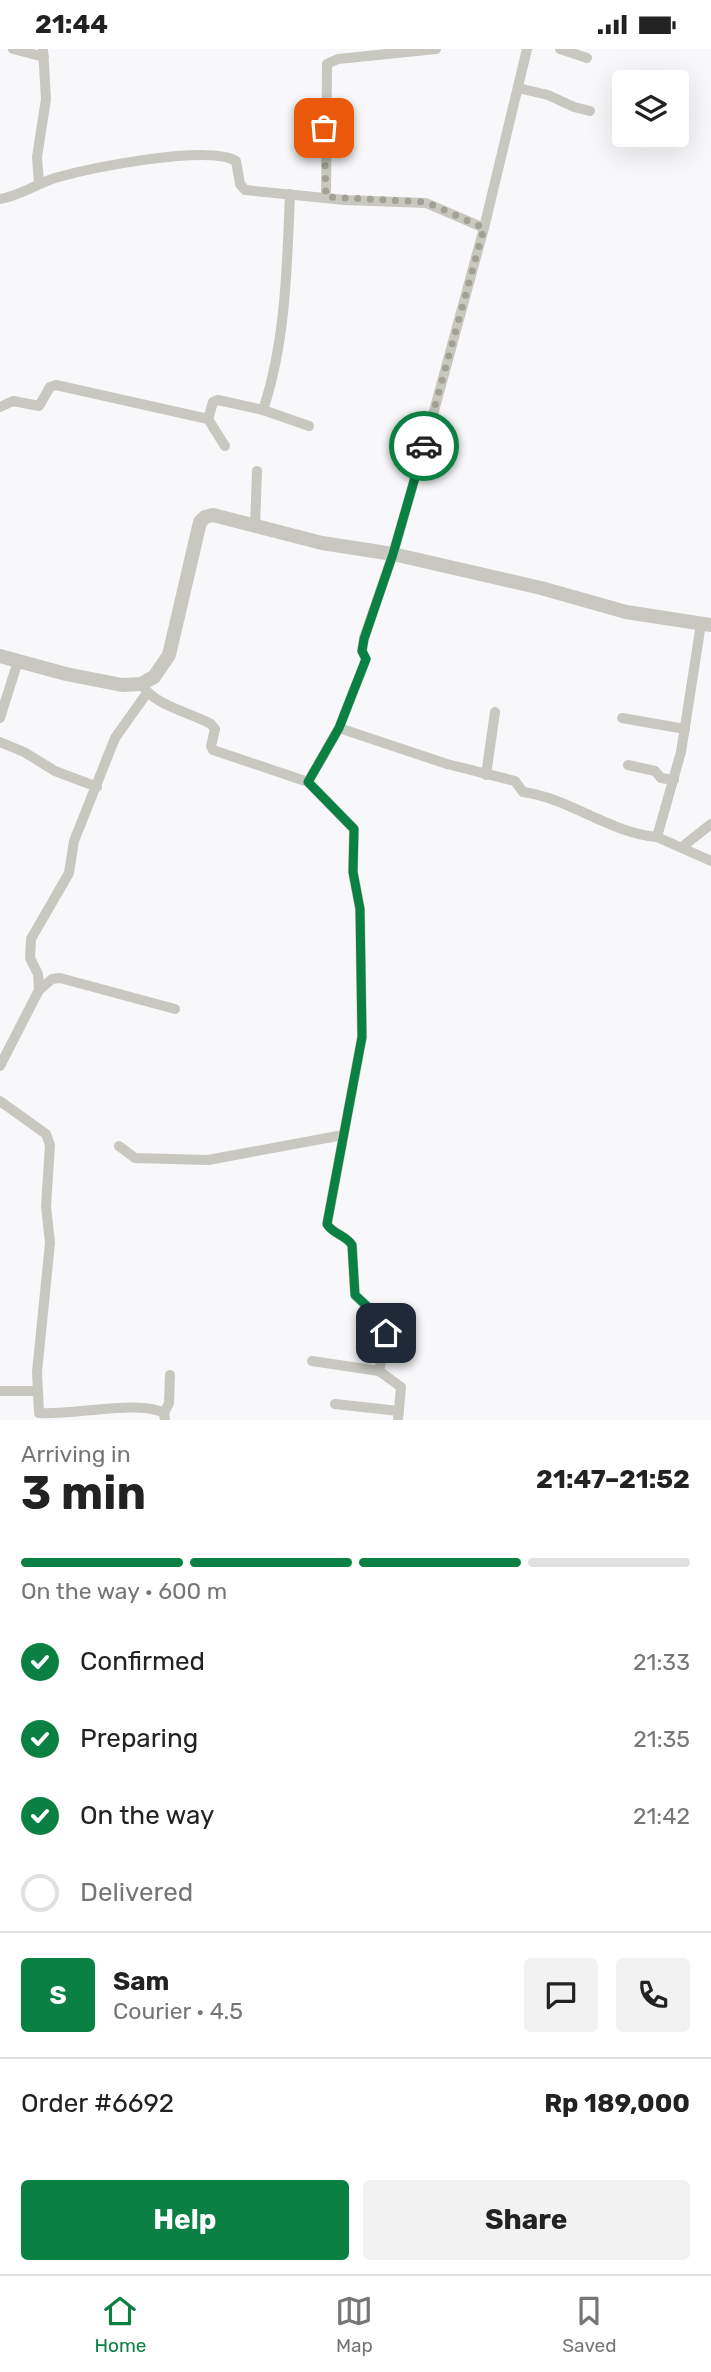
<!DOCTYPE html>
<meta charset="utf-8">
<style>
:root{--surface:#fff;--page:#f2f2f2;--text:#222;--muted:#767676;--line:#e0e0e0;--accent:#0b8043}
body{margin:0;font-family:Rubik,sans-serif;background:var(--page);color:var(--text);height:100vh;display:flex;flex-direction:column;font-size:26px;white-space:nowrap}
*{box-sizing:border-box;margin:0}
p{font-size:23px;color:var(--muted)}
.icon{flex:none;width:38px;height:38px;fill:none;stroke:currentColor;stroke-width:2;stroke-linecap:round;stroke-linejoin:round}
.map{position:relative;height:1371px;overflow:hidden}
.side{display:flex;flex-direction:column;background:var(--surface);flex:1}
.side>*{flex:none}
.buttons{position:absolute;left:612px;top:21px;display:grid;gap:14px}
.buttons a{display:grid;place-items:center;width:77px;height:77px;border-radius:7px;background:var(--surface);box-shadow:0 7px 28px #0002;font-size:35px}
.pin{position:absolute;display:grid;place-items:center;width:60px;height:60px;color:#fff;margin:-30px;border-radius:14px;box-shadow:0 4px 10px #0006}
.courier{position:absolute;display:grid;place-items:center;width:70px;height:70px;margin:-35px;border:5px solid #0b8043;border-radius:50%;background:#fff;color:#222;box-shadow:0 2px 9px #0007}
.head em{font-style:normal;font-weight:700}
.head div{display:flex;flex-direction:column-reverse}
.head{display:flex;align-items:center;justify-content:space-between;height:119px;padding:0 21px}
h1{font-size:46px;font-weight:700;line-height:52px}
.bar{display:grid;grid-template-columns:repeat(4,1fr);gap:10px 7px;align-content:center;height:84px;padding:0 21px}
.bar i{height:9px;border-radius:5px;background:var(--line)}
.bar .active{background:var(--accent)}
.bar p{grid-column:span 4}
.line{display:flex;align-items:center;gap:18px;padding:0 21px;border-top:2px solid var(--line)}
.line div{flex:1}
.round{display:grid;place-items:center;flex:none;width:74px;height:74px;border-radius:7px;background:var(--page)}
ol{padding:0 21px;list-style:none}
li{display:flex;align-items:center;gap:21px;height:77px}
li p{margin-inline-start:auto}
li .icon{padding:7px;border-radius:50%;background:var(--accent);color:#fff;stroke-width:4}
li:last-child{color:var(--muted)}
li i{width:38px;height:38px;border:4px solid var(--line);border-radius:50%}
.action{display:flex;gap:14px;margin-top:auto;padding:14px 21px}
.action a{flex:1;height:80px;border-radius:7px;background:var(--accent);color:#fff;font-size:28px;font-weight:700;line-height:80px;text-align:center}
.action a+a{background:var(--page);color:var(--text)}
.status{display:flex;justify-content:space-between;align-items:center;height:49px;padding:0 35px;background:var(--surface);direction:ltr}
.status svg{height:19px;fill:currentColor}
.menu{display:flex;justify-content:space-around;align-items:center;height:98px;border-top:2px solid var(--line);background:var(--surface);font-size:19px;color:var(--muted)}
.menu a{display:grid;justify-items:center;gap:4px}
.menu .active{color:var(--accent)}
.map>svg:first-child{display:block}
.lines{fill:none;stroke-linecap:round;stroke-linejoin:round}
.minor{stroke:#c8c8c1;stroke-width:10}
.tertiary{stroke:#c8c8c1;stroke-width:14}
.done{stroke:#a2a194;stroke-width:7;stroke-dasharray:0 12.6}
.route{stroke:#0b8043;stroke-width:9}
</style>
<div class="status"><b>21:44</b><svg viewBox="0 0 49 12"><path d="M0 12V9h3v3zM5 12V6h3v6zM10 12V3h3v9zM15 12V0h3v12zM26 1h20v11H26zM47 4h2v5h-2z"/></svg></div>
<div class="map">
<svg width="711" height="1371" viewBox="0 0 711 1371">
<rect width="100%" height="100%" fill="#f8f7f9"/>
<g class="lines">
<!-- minor -->
<g class="minor">
<polyline points="13,0 44,8"/>
<polyline points="560,0 587,9"/>
<polyline points="518,39 548,46 574,58 590,62"/>
<polyline points="39,134 37,108 46,50 43,0"/>
<polyline points="326,148 327,15 338,10 436,0"/>
<path d="M0,150C20,147 36,135 55,129C90,119 207,95 236,112L240,135L245,141L345,151L426,154L484,179"/>
<polyline points="0,358 13,352 39,357 50,338 56,336 208,370 225,397"/>
<path d="M263,361C286,292 287,217 290,145"/>
<polyline points="208,370 213,353 218,351 263,361 309,377"/>
<polyline points="255,478 257,422"/>
<path d="M141,635C155,657 189,663 211,675L215,680L211,697L213,701L308,733L354,780L353,823L360,860L362,988L327,1175C333,1185 346,1186 352,1196L355,1246L384,1273L385,1293L379,1322L401,1338L398,1371"/>
<polyline points="0,669 18,612"/>
<polyline points="622,669 685,680"/>
<path d="M339,679L447,715L515,732L523,743C569,749 610,784 657,788L681,703L701,575"/>
<polyline points="0,693 24,703 55,722 97,738"/>
<polyline points="628,716 655,722 661,729 674,731"/>
<polyline points="486,726 495,663"/>
<polyline points="308,733 339,679 366,610 362,602 364,589 393,505 428,384 484,179 527,0"/>
<polyline points="657,788 711,812"/>
<polyline points="682,798 711,775"/>
<polyline points="39,941 52,930 60,929 175,960"/>
<polyline points="0,1017 39,941 38,925 30,909 31,890 69,824 74,792 115,689 147,644"/>
<path d="M0,1052L46,1085L50,1096L46,1157L50,1194L37,1323L39,1364C70,1367 140,1350 164,1364L165,1371"/>
<polyline points="119,1097 135,1109 208,1111 343,1086"/>
<polyline points="312,1312 379,1322"/>
<polyline points="0,1342 37,1342"/>
<polyline points="335,1355 399,1362"/>
<polyline points="164,1364 169,1354 170,1326"/>
</g>
<!-- tertiary -->
<polyline class="tertiary" points="0,607 66,625 122,636 141,635 154,628 169,606 200,473 205,468 213,466 322,494 393,505 541,539 626,563 711,576"/>
</g>
<g class="lines">
<!-- done -->
<polyline class="done" points="324,79 326,148 426,153 484,179 424,397"/>
<!-- route -->
<path class="route" d="M386,1284L384,1273L355,1246L352,1196C346,1186 332,1185 327,1175L362,988L360,860L353,823L354,780L308,733L339,679L366,610L362,602L364,590L393,505L424,397"/>
</g>
</svg>
<div class="buttons">
<a><svg class="icon" aria-label="layers" viewBox="0 0 24 24"><path d="M12 4l9 5-9 5-9-5zM3 14l9 5 9-5"/></svg></a>
</div>
<div class="pin" style="left:324px;top:79px;background:#ea580c"><svg class="icon" aria-label="bag" viewBox="0 0 24 24"><path d="M5 8h14l-1 12H6zM9 8a3 3 0 0 1 6 0"/></svg></div>
<div class="pin" style="left:386px;top:1284px;background:#1f2937"><svg class="icon" aria-label="home" viewBox="0 0 24 24"><path d="M3 11l9-7 9 7M6 9v11h12V9"/></svg></div>
<div class="courier" style="left:424px;top:397px"><svg class="icon" aria-label="car" viewBox="0 0 24 24"><path d="M5 17H2v-5l4-1 3-4h7l3 4 3 1v5h-3M9 17h6M6 11h13"/><circle cx="7" cy="17" r="2"/><circle cx="17" cy="17" r="2"/></svg></div>
</div>
<section class="side">
<div class="head"><div><h1>3 min</h1><p>Arriving in</p></div><em>21:47–21:52</em></div>
<div class="bar"><i class="active"></i><i class="active"></i><i class="active"></i><i></i><p>On the way · 600 m</p></div>
<ol>
<li><svg class="icon" aria-label="check" viewBox="0 0 24 24"><path d="M5 12l5 5 9-10"/></svg>Confirmed<p>21:33</p></li>
<li><svg class="icon" aria-label="check" viewBox="0 0 24 24"><path d="M5 12l5 5 9-10"/></svg>Preparing<p>21:35</p></li>
<li><svg class="icon" aria-label="check" viewBox="0 0 24 24"><path d="M5 12l5 5 9-10"/></svg>On the way<p>21:42</p></li>
<li><i></i>Delivered</li>
</ol>
<div class="line" style="height:126px"><b class="round" style="background:var(--accent);color:#fff">S</b><div><b>Sam</b><p>Courier · 4.5</p></div><a class="round"><svg class="icon" aria-label="chat" viewBox="0 0 24 24"><path d="M4 5h16v11H9l-5 4z"/></svg></a><a class="round"><svg class="icon" aria-label="phone" viewBox="0 0 24 24"><path d="M5 4h4l2 5-3 2q2 4 5 5l2-3 5 2v4C11 20 4 13 5 4z"/></svg></a></div>
<div class="line" style="height:91px"><div>Order #6692</div><b>Rp 189,000</b></div>
<div class="action"><a>Help</a><a>Share</a></div>
</section>
<nav class="menu">
<a class="active"><svg class="icon" aria-label="home" viewBox="0 0 24 24"><path d="M3 11l9-7 9 7M6 9v11h12V9"/></svg>Home</a>
<a><svg class="icon" aria-label="map" viewBox="0 0 24 24"><path d="M3 6l6-2 6 2 6-2v14l-6 2-6-2-6 2zM9 4v14M15 6v14"/></svg>Map</a>
<a><svg class="icon" aria-label="saved" viewBox="0 0 24 24"><path d="M7 4h10v16l-5-4-5 4z"/></svg>Saved</a>
</nav>
